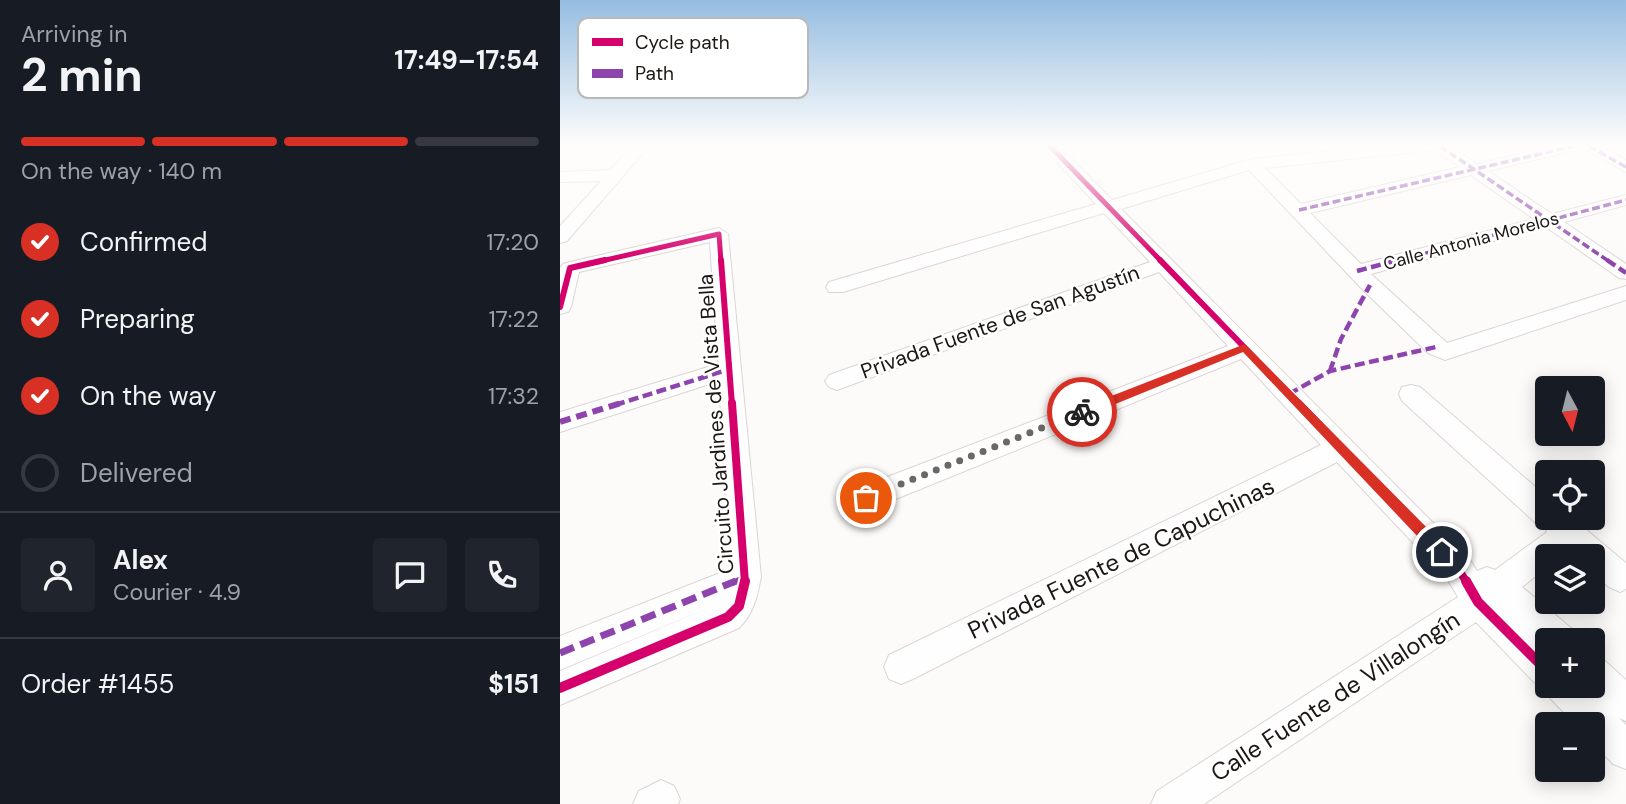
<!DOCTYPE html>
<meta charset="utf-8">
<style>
:root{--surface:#171b24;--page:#20242c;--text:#f1f3f6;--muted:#9ea1a6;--line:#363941;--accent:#d93025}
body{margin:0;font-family:"DM Sans",sans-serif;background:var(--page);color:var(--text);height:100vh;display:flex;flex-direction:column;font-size:26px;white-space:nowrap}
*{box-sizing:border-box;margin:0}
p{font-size:23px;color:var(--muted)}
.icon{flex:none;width:38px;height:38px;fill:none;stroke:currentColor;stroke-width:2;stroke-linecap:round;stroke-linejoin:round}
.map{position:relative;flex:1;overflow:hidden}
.side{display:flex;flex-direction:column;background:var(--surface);width:560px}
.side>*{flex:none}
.needle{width:46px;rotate:173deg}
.buttons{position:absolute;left:975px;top:376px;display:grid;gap:14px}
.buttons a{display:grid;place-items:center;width:70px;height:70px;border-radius:7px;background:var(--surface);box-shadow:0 4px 18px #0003;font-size:35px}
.pin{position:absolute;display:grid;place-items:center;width:60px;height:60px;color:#fff;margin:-30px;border:4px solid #fff;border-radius:50%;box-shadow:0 2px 7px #0007}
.courier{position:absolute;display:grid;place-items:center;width:70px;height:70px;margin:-35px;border:5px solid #d93025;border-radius:50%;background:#fff;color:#222;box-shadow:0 2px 9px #0007}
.headline em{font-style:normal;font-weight:700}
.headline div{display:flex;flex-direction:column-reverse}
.headline{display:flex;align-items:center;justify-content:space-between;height:119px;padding:0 21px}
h1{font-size:46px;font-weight:700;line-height:52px}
.bar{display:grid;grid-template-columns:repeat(4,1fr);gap:10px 7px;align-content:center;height:84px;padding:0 21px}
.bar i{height:9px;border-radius:5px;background:var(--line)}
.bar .on{background:var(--accent)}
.bar p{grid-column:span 4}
.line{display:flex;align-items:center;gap:18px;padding:0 21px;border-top:2px solid var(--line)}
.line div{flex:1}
.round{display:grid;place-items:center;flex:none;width:74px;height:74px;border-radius:7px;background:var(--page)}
ol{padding:0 21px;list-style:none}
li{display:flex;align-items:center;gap:21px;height:77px}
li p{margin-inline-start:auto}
li .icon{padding:7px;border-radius:50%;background:var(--accent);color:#fff;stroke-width:4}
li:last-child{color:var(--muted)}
li i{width:38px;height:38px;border:4px solid var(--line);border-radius:50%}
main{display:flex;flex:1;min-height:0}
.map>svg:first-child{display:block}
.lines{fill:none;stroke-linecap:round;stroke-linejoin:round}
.minor-casing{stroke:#dad5d3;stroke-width:2}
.minor{fill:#fffefe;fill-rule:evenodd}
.quiet-far3{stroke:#8e44ad;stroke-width:3.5;stroke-dasharray:8 3.5;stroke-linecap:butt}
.quiet-far2{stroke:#8e44ad;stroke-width:4.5;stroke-dasharray:10 4.5;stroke-linecap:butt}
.quiet-far1{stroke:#8e44ad;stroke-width:6;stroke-dasharray:11 6;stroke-linecap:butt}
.quiet{stroke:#8e44ad;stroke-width:7;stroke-dasharray:15 7;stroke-linecap:butt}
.cycleway-far3-casing{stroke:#fff;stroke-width:9}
.cycleway-far2-casing{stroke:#fff;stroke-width:10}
.cycleway-far1-casing{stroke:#fff;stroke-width:12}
.cycleway-casing{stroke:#fff;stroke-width:14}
.cycleway-far3{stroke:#d6006c;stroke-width:5}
.cycleway-far2{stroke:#d6006c;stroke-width:6}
.cycleway-far1{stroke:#d6006c;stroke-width:8}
.cycleway{stroke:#d6006c;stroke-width:10}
.route{fill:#d93025}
.done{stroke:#6b6764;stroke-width:7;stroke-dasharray:0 12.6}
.labels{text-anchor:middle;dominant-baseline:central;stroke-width:5;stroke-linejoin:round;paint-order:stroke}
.far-street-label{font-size:18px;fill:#1d1714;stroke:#fff}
.street-label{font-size:21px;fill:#1d1714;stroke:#fff}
.near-street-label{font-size:24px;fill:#1d1714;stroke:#fff}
.key{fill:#fff;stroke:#bbb9b8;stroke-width:2}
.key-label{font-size:19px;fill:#1d1714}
</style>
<main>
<section class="side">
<div class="headline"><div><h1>2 min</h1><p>Arriving in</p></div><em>17:49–17:54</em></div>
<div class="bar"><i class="on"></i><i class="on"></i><i class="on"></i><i></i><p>On the way · 140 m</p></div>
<ol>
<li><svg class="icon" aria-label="check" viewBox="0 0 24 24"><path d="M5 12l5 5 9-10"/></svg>Confirmed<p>17:20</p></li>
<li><svg class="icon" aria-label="check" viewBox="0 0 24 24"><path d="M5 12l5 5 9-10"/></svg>Preparing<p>17:22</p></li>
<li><svg class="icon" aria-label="check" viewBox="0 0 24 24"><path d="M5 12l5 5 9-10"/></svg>On the way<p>17:32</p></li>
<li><i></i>Delivered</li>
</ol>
<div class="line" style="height:126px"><a class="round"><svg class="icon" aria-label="person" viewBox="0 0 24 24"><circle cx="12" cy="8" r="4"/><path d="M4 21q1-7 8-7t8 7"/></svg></a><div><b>Alex</b><p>Courier · 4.9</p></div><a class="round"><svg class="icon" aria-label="chat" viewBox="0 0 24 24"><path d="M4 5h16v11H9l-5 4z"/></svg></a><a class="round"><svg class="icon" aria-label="phone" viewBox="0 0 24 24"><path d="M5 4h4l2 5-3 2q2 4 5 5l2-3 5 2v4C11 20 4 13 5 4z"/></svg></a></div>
<div class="line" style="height:91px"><div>Order #1455</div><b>$151</b></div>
</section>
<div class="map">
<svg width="1066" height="804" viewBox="0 0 1066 804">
<rect width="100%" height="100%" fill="#fdfbf9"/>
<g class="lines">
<!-- minor casing -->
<g class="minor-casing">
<g id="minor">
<polygon points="72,146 89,146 7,241 0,243 0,226 41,181 0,182 0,172 50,170"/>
<path d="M482,146H499L552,200L692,159L819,146H891L917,164L992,146H1041L1066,160V172L1022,147L1020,149L928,171L992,214L1066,195V205L1004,222L1066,264V279L1059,278L986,227L811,274L887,343L1066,286V300L885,360L868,353L803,290L689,170L561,209L910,560L917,571L927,567L935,570L987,532L984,527L977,524L842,401L839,394L842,387L851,385L860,387L987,497V518H1012L1066,563V589L1060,592L1049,587L1032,573V556H1014L1008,551L1000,556H987V567L962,587L1011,628L1015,640H987V686H1032V655L1044,660L1066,680V721L1059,718L1066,725V769L1053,764L1032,742V724H1015L990,698L985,687L975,683L916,622L644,804H591L597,791L898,597L888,580L777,462L353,679L341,684L329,679L324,667L329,655L761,445L681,359L316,507L306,510L296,507L292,498L296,489L668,346L599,272L285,387L277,390L269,387L265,381L269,375L590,262L544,213L283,292H269L266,287L269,282L536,204ZM875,150L900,167L741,204L705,168ZM911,175L974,219L801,264L750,213Z"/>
<path d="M159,228L168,234L201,577C197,597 194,613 179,628L0,705V671L160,603L0,670V636L170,569L159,381L0,432V412L158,364L150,242L19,272L11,307L8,312L0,314V268L3,264L10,262Z"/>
<polygon points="101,780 114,786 120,799 118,804 73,804 79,791"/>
</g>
</g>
<!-- minor -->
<use href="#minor" class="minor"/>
<!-- quiet-far3 -->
<g class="quiet-far3">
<polyline points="880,146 1050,262"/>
<polyline points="1029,146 1066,167"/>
<polyline points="739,210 1014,146"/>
<polyline points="832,262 1066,200"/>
</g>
<!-- quiet-far2 -->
<g class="quiet-far2">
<polyline points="1047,260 1066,273"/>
<polyline points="797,271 838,260"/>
<polyline points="770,371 781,339 810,285"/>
<polyline points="729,394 770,371 876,347"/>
<polyline points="55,405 170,369"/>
</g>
<!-- quiet-far1 -->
<g class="quiet-far1">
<polyline points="0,422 61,403"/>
<polyline points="172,583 186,577"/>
</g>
<!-- quiet -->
<polyline class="quiet" points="0,653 176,581"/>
<!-- cycleway-far3 casing -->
<g class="cycleway-far3-casing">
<g id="cycleway-far3">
<polyline points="490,146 602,262"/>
<polyline points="37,262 159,234 161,262"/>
</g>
</g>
<!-- cycleway-far2 casing -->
<g class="cycleway-far2-casing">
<g id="cycleway-far2">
<polyline points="161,260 172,405"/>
<polyline points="600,260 740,405"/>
<polyline points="0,307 10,268 45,260"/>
</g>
</g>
<!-- cycleway-far1 casing -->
<g class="cycleway-far1-casing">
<g id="cycleway-far1">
<polyline points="172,403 185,583"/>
<polyline points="738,403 899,570 907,583"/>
</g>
</g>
<!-- cycleway casing -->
<g class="cycleway-casing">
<g id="cycleway">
<polyline points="906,581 918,602 987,671"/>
<polyline points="0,688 168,617 179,606 185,581"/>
</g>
</g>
<!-- cycleway-far3 -->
<use href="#cycleway-far3" class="cycleway-far3"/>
<!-- cycleway-far2 -->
<use href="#cycleway-far2" class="cycleway-far2"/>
<!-- cycleway-far1 -->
<use href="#cycleway-far1" class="cycleway-far1"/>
<!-- cycleway -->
<use href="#cycleway" class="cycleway"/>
</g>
<!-- sky -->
<linearGradient id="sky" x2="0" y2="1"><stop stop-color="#95bde1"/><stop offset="0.56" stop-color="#fefdfc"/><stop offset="1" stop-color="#fefdfc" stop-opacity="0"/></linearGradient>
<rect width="1066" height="259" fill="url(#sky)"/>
<!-- route -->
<polygon class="route" points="685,344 887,548 887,557 877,557 683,352 526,416 518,416 516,412 518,409"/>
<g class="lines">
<!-- done -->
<polyline class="done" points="306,498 522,412"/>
</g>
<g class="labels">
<!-- far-street labels -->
<g class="far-street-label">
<text transform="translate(911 241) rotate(-15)">Calle Antonia Morelos</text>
</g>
<!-- street labels -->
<g class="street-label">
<text transform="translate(440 322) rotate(-20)">Privada Fuente de San Agustín</text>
<text transform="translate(156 424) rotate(-94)">Circuito Jardines de Vista Bella</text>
</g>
<!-- near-street labels -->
<g class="near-street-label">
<text transform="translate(561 558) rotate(-26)">Privada Fuente de Capuchinas</text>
<text transform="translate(775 696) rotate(-33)">Calle Fuente de Villalongín</text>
</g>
</g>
<!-- legend -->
<rect x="18" y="18" width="230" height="80" rx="10" class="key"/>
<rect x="32" y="38" width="31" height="8" fill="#d6006c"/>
<rect x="32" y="69" width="31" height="9" fill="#8e44ad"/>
<g class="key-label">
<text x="75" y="49">Cycle path</text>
<text x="75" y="80">Path</text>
</g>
</svg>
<div class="buttons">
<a><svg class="needle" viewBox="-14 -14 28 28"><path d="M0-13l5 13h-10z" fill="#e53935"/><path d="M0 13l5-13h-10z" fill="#9ea1a6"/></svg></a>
<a><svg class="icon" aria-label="locate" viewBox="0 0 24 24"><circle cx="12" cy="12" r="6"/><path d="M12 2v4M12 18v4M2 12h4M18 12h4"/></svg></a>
<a><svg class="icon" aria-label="layers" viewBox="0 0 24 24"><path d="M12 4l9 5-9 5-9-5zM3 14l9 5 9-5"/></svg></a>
<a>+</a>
<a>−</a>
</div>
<div class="pin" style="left:306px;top:498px;background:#ea580c"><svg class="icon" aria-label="bag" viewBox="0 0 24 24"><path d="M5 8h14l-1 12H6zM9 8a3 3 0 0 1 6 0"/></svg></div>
<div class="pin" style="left:882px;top:552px;background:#1f2937"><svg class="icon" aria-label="home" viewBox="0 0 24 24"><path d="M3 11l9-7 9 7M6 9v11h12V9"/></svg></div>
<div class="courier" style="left:522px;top:412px"><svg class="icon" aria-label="bike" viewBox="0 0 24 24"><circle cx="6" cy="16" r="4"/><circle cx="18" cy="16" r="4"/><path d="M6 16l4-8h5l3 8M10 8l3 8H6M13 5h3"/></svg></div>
</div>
</main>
